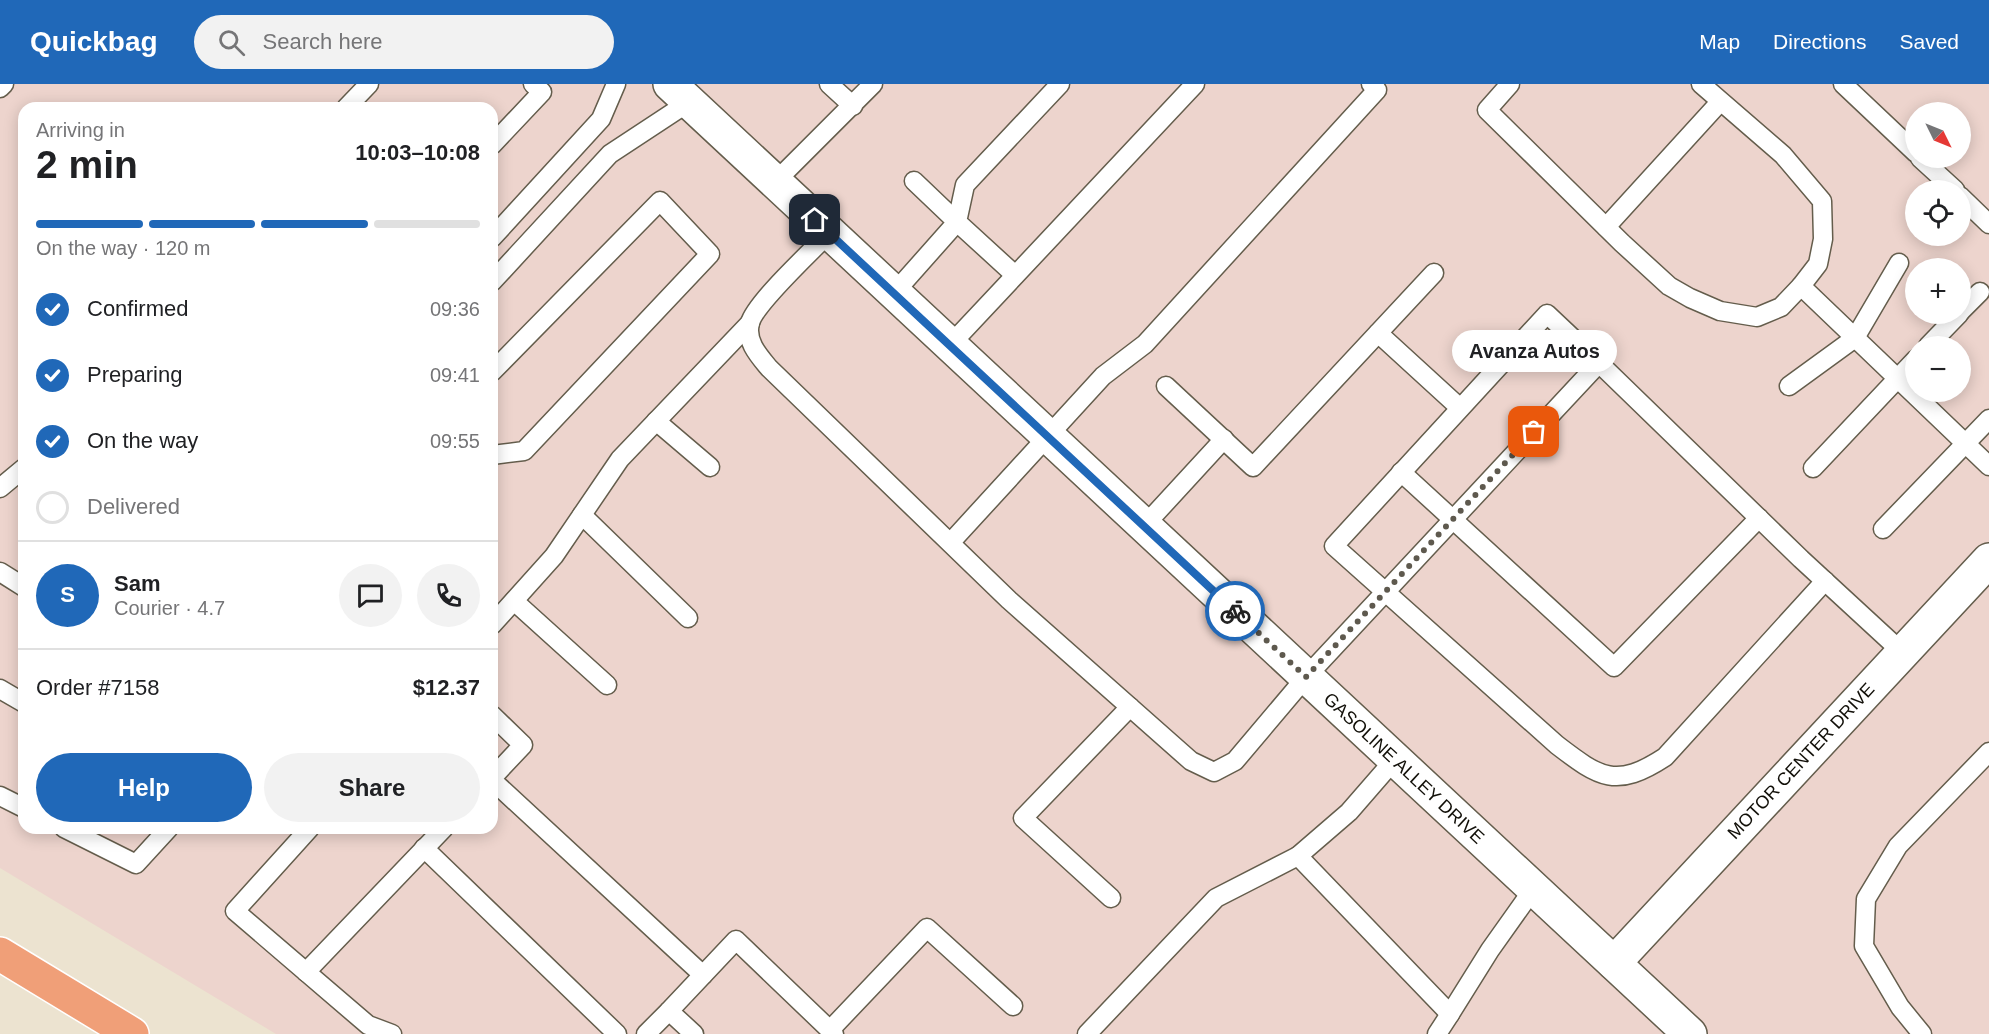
<!DOCTYPE html>
<meta charset="utf-8">
<style>
:root{--surface:#fff;--page:#f2f2f2;--text:#202124;--muted:#757577;--line:#e0e0e0;--accent:#2068b8}
body{margin:0;font-family:Arial,sans-serif;background:var(--page);color:var(--text);height:100vh;display:flex;flex-direction:column;font-size:22px;white-space:nowrap}
*{box-sizing:border-box;margin:0}
p{font-size:20px;color:var(--muted)}
.icon{flex:none;width:33px;height:33px;fill:none;stroke:currentColor;stroke-width:2;stroke-linecap:round;stroke-linejoin:round}
.map{position:relative;flex:1;overflow:hidden}
.drawer{position:absolute;left:18px;top:18px;width:480px;height:732px;display:flex;flex-direction:column;background:var(--surface);border-radius:18px;box-shadow:0 3px 15px #0003}
.drawer>*{flex:none}
.needle{width:39px;rotate:133deg}
.tools{position:absolute;left:1905px;top:18px;display:grid;gap:12px}
.tools a{display:grid;place-items:center;width:66px;height:66px;border-radius:50%;background:var(--surface);box-shadow:0 3px 15px #0003;font-size:30px}
.pin{position:absolute;display:grid;place-items:center;width:51px;height:51px;color:#fff;margin:-26px;border-radius:12px;box-shadow:0 3px 9px #0006}
.courier{position:absolute;display:grid;place-items:center;width:60px;height:60px;margin:-30px;border:4px solid #2068b8;border-radius:50%;background:#fff;color:#222;box-shadow:0 2px 8px #0007}
.bubble{position:absolute;height:42px;border-radius:21px;background:var(--surface);box-shadow:0 3px 15px #0003;font-size:20px;font-weight:700;line-height:42px;text-align:center}
.summary em{font-style:normal;font-weight:700}
.summary div{display:flex;flex-direction:column-reverse}
.summary{display:flex;align-items:center;justify-content:space-between;height:102px;padding:0 18px}
h1{font-size:39px;font-weight:700;line-height:45px}
.bar{display:grid;grid-template-columns:repeat(4,1fr);gap:9px 6px;align-content:center;height:72px;padding:0 18px}
.bar i{height:8px;border-radius:4px;background:var(--line)}
.bar .selected{background:var(--accent)}
.bar p{grid-column:span 4}
.line{display:flex;align-items:center;gap:15px;padding:0 18px;border-top:2px solid var(--line)}
.line div{flex:1}
.round{display:grid;place-items:center;flex:none;width:63px;height:63px;border-radius:32px;background:var(--page)}
ol{padding:0 18px;list-style:none}
li{display:flex;align-items:center;gap:18px;height:66px}
li p{margin-inline-start:auto}
li .icon{padding:6px;border-radius:50%;background:var(--accent);color:#fff;stroke-width:4}
li:last-child{color:var(--muted)}
li i{width:33px;height:33px;border:3px solid var(--line);border-radius:50%}
.primary-button{display:flex;gap:12px;margin-top:auto;padding:12px 18px}
.primary-button a{flex:1;height:69px;border-radius:36px;background:var(--accent);color:#fff;font-size:24px;font-weight:700;line-height:69px;text-align:center}
.primary-button a+a{background:var(--page);color:var(--text)}
header{display:flex;align-items:center;gap:36px;box-sizing:border-box;height:84px;padding:0 30px;background:var(--accent);color:#fff}
header strong{font-size:28px}
nav{display:flex;gap:33px;margin-inline-start:auto;font-size:21px}
.search{width:420px;height:54px;background:var(--page);display:flex;align-items:center;gap:15px;box-sizing:border-box;padding:0 21px;border-radius:33px;color:var(--muted);font-size:22px}
.map>svg:first-child{display:block}
.industrial{fill:#edd4cd;fill-rule:evenodd}
.lines{fill:none;stroke-linecap:round;stroke-linejoin:round}
.service-casing{stroke:#645d4c;stroke-width:21}
.minor-casing{stroke:#645d4c;stroke-width:36}
.motorway-casing{stroke:#fff;stroke-width:36}
.service{stroke:#fff;stroke-width:18}
.minor{stroke:#fff;stroke-width:33}
.motorway{stroke:#f09f78;stroke-width:33}
.done{stroke:#5e594e;stroke-width:6;stroke-dasharray:0 10.8}
.route{stroke:#2068b8;stroke-width:8}
.labels{text-anchor:middle;dominant-baseline:central;stroke-width:6;stroke-linejoin:round;paint-order:stroke}
.street-label{font-size:18px;fill:#110f08;stroke:#fff}
</style>
<header>
<strong>Quickbag</strong>
<div class="search"><svg class="icon" aria-label="search" viewBox="0 0 24 24"><circle cx="10" cy="10" r="6"/><path d="M15 15l6 6"/></svg>Search here</div>
<nav><a>Map</a><a>Directions</a><a>Saved</a></nav>
</header>
<div class="map">
<svg width="1989" height="950" viewBox="0 0 1989 950">
<rect width="100%" height="100%" fill="#ece3d0"/>
<!-- industrial -->
<path class="industrial" d="M0,0H1989V950H276L0,784ZM24,24H492V744H24ZM1916,28H1960V74H1916ZM1916,106H1960V152H1916ZM1916,184H1960V230H1916ZM1916,262H1960V308H1916Z"/>
<g class="lines">
<!-- service casing -->
<g class="service-casing">
<g id="service">
<polyline points="829,0 853,22"/>
<polyline points="1510,0 1487,26 1622,159 1669,202 1690,214 1720,227 1757,233 1781,223 1801,202"/>
<polyline points="1701,0 1783,71 1822,117 1823,155 1818,180 1801,202 1989,382"/>
<polyline points="1843,0 1916,69"/>
<polyline points="0,4 4,0"/>
<polyline points="346,24 369,0"/>
<polyline points="492,61 542,8 533,0"/>
<polyline points="1920,74 1955,106"/>
<polyline points="775,98 873,0"/>
<polyline points="1960,112 1989,140"/>
<polyline points="1606,143 1720,18"/>
<path d="M829,149C812,167 755,219 750,239C745,257 759,272 769,284L1009,516L1191,677L1214,688L1235,677L1306,593L1599,279L1801,475L1903,569"/>
<polyline points="492,154 601,35 616,0"/>
<polyline points="1015,191 957,138 965,101 1060,0"/>
<polyline points="492,198 610,70 689,18"/>
<polyline points="894,209 957,138 914,97"/>
<polyline points="1960,228 1980,208"/>
<polyline points="1378,249 1460,324"/>
<polyline points="950,261 1195,0"/>
<polyline points="1928,262 1959,230"/>
<path d="M1599,279L1547,230L1334,462L1557,661C1600,694 1616,705 1665,673L1825,497"/>
<polyline points="492,288 660,117 710,170 524,367 492,371"/>
<polyline points="1166,302 1253,383 1434,189"/>
<polyline points="1789,302 1855,254 1899,179"/>
<polyline points="656,337 710,383"/>
<polyline points="1813,384 1916,275"/>
<polyline points="1401,388 1614,583 1759,434"/>
<polyline points="0,404 24,384"/>
<polyline points="582,431 688,534"/>
<polyline points="1144,442 1224,355"/>
<polyline points="1883,445 1989,335"/>
<polyline points="951,458 1103,292 1145,260 1377,6 1371,0"/>
<polyline points="0,488 24,503"/>
<polyline points="514,517 607,601"/>
<polyline points="492,541 554,472 620,375 750,239"/>
<polyline points="0,605 24,619"/>
<polyline points="492,631 523,661 492,694"/>
<polyline points="1395,675 1349,728 1298,772 1450,930 1490,866 1534,804"/>
<polyline points="492,696 703,891"/>
<polyline points="0,712 24,724"/>
<polyline points="64,744 136,780 169,744"/>
<polyline points="310,744 235,827 368,941 392,950"/>
<polyline points="424,764 617,950"/>
<polyline points="1111,814 1023,734 1130,623"/>
<polyline points="306,888 444,744"/>
<polyline points="669,927 736,856 834,950"/>
<polyline points="830,946 927,844 1013,922"/>
<polyline points="646,950 669,927 694,950"/>
<polyline points="1087,950 1216,814 1298,772"/>
<polyline points="1437,950 1450,930"/>
<polyline points="1922,950 1900,923 1864,862 1866,815 1898,762 1989,668"/>
</g>
</g>
<!-- minor casing -->
<g class="minor-casing">
<g id="minor">
<polyline points="670,0 1690,950"/>
<polyline points="1614,879 1989,476"/>
</g>
</g>
<!-- motorway casing -->
<g class="motorway-casing">
<polyline id="motorway" points="0,870 132,950"/>
</g>
<!-- service -->
<use href="#service" class="service"/>
<!-- minor -->
<use href="#minor" class="minor"/>
<!-- motorway -->
<use href="#motorway" class="motorway"/>
</g>
<g class="lines">
<!-- done -->
<polyline class="done" points="1235,527 1306,593 1534,348"/>
<!-- route -->
<polyline class="route" points="815,136 1235,527"/>
</g>
<g class="labels">
<!-- street labels -->
<g class="street-label">
<text transform="translate(1801 677) rotate(-47)">MOTOR CENTER DRIVE</text>
<text transform="translate(1404 684) rotate(43)">GASOLINE ALLEY DRIVE</text>
</g>
</g>
</svg>
<div class="tools">
<a><svg class="needle" viewBox="-14 -14 28 28"><path d="M0-13l5 13h-10z" fill="#e53935"/><path d="M0 13l5-13h-10z" fill="#757577"/></svg></a>
<a><svg class="icon" aria-label="locate" viewBox="0 0 24 24"><circle cx="12" cy="12" r="6"/><path d="M12 2v4M12 18v4M2 12h4M18 12h4"/></svg></a>
<a>+</a>
<a>−</a>
</div>
<div class="pin" style="left:1534px;top:348px;background:#ea580c"><svg class="icon" aria-label="bag" viewBox="0 0 24 24"><path d="M5 8h14l-1 12H6zM9 8a3 3 0 0 1 6 0"/></svg></div>
<div class="pin" style="left:815px;top:136px;background:#1f2937"><svg class="icon" aria-label="home" viewBox="0 0 24 24"><path d="M3 11l9-7 9 7M6 9v11h12V9"/></svg></div>
<div class="courier" style="left:1235px;top:527px"><svg class="icon" aria-label="bike" viewBox="0 0 24 24"><circle cx="6" cy="16" r="4"/><circle cx="18" cy="16" r="4"/><path d="M6 16l4-8h5l3 8M10 8l3 8H6M13 5h3"/></svg></div>
<div class="bubble" style="left:1452px;top:246px;width:165px">Avanza Autos</div>
<section class="drawer">
<div class="summary"><div><h1>2 min</h1><p>Arriving in</p></div><em>10:03–10:08</em></div>
<div class="bar"><i class="selected"></i><i class="selected"></i><i class="selected"></i><i></i><p>On the way · 120 m</p></div>
<ol>
<li><svg class="icon" aria-label="check" viewBox="0 0 24 24"><path d="M5 12l5 5 9-10"/></svg>Confirmed<p>09:36</p></li>
<li><svg class="icon" aria-label="check" viewBox="0 0 24 24"><path d="M5 12l5 5 9-10"/></svg>Preparing<p>09:41</p></li>
<li><svg class="icon" aria-label="check" viewBox="0 0 24 24"><path d="M5 12l5 5 9-10"/></svg>On the way<p>09:55</p></li>
<li><i></i>Delivered</li>
</ol>
<div class="line" style="height:108px"><b class="round" style="background:var(--accent);color:#fff">S</b><div><b>Sam</b><p>Courier · 4.7</p></div><a class="round"><svg class="icon" aria-label="chat" viewBox="0 0 24 24"><path d="M4 5h16v11H9l-5 4z"/></svg></a><a class="round"><svg class="icon" aria-label="phone" viewBox="0 0 24 24"><path d="M5 4h4l2 5-3 2q2 4 5 5l2-3 5 2v4C11 20 4 13 5 4z"/></svg></a></div>
<div class="line" style="height:78px"><div>Order #7158</div><b>$12.37</b></div>
<div class="primary-button"><a>Help</a><a>Share</a></div>
</section>
</div>
